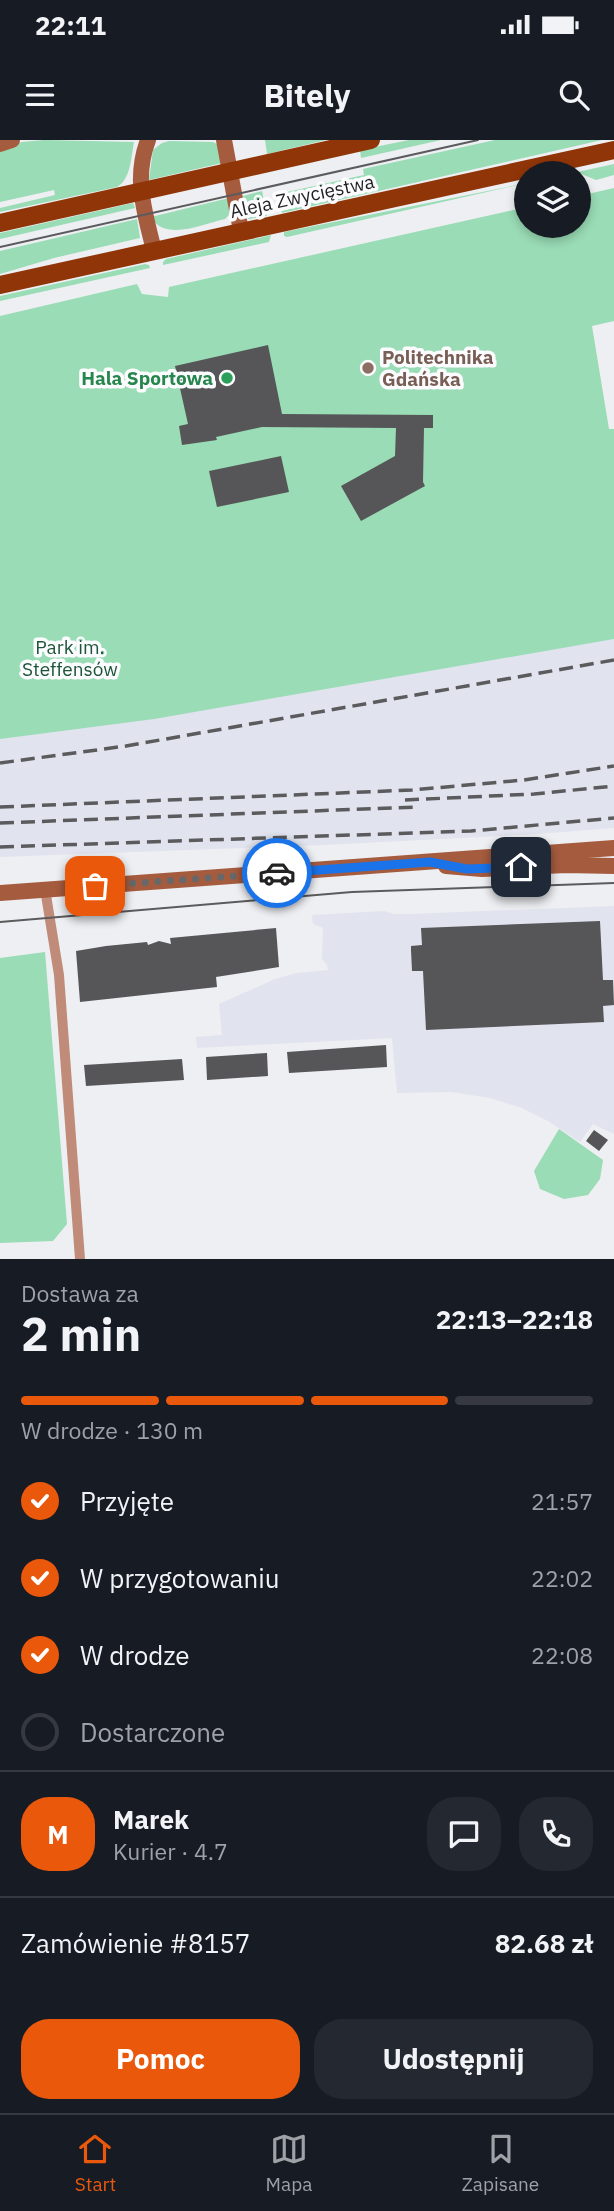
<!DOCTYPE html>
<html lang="pl">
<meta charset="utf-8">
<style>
:root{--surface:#171b24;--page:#242831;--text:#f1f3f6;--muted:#9ea1a6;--line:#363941;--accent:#ea580c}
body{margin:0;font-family:"IBM Plex Sans",sans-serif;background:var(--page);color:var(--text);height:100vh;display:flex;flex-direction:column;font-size:26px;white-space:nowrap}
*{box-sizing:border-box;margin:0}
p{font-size:23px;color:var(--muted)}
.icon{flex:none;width:38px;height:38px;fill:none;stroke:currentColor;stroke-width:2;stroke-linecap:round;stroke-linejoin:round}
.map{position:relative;height:1119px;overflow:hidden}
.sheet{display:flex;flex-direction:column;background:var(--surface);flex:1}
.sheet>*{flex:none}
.controls{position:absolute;left:514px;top:21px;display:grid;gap:14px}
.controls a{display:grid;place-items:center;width:77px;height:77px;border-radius:50%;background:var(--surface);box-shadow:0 4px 10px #0003;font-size:35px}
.pin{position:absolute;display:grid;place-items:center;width:60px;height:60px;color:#fff;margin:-30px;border-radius:14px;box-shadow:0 4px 10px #0006}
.courier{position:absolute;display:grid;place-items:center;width:70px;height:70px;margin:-35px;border:5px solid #1a73e8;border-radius:50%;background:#fff;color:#222;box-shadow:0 2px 9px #0007}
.headline em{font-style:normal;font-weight:700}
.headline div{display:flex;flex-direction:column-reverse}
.headline{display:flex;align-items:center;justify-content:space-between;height:119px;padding:0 21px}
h1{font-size:46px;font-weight:700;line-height:52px}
.bar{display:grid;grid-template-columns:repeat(4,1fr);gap:10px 7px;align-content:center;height:84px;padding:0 21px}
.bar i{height:9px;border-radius:5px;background:var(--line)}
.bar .active{background:var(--accent)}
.bar p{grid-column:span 4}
.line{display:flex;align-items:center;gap:18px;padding:0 21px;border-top:2px solid var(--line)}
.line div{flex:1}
.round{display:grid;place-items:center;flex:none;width:74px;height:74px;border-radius:28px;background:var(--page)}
ol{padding:0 21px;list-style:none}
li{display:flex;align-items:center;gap:21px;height:77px}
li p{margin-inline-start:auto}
li .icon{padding:7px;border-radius:50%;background:var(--accent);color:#fff;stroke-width:4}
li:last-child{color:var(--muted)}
li i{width:38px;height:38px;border:4px solid var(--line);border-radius:50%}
.button{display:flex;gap:14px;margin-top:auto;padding:14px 21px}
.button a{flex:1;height:80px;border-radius:28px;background:var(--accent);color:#fff;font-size:28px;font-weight:700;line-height:80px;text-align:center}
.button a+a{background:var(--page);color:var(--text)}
.status{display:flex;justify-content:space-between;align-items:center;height:49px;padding:0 35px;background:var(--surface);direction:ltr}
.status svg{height:19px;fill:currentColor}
header{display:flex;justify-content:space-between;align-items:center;height:91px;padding:0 21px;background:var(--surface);font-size:32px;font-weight:700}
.menu{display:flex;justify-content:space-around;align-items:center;height:98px;border-top:2px solid var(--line);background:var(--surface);font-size:19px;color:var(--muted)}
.menu a{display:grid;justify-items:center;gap:4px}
.menu .active{color:var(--accent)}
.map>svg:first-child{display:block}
.built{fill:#e1e3ee}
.green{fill:#99dcb5}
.building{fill:#565558}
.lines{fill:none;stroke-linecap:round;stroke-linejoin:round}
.street{stroke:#c08c79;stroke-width:10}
.secondary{stroke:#a55b3e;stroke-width:16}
.primary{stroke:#8f3508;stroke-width:18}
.tram{stroke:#5b5b5d;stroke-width:2}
.rail{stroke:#5b5b5d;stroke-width:3.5;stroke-dasharray:14 7;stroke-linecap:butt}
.done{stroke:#67686a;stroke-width:7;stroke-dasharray:0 12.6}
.route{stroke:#1a73e8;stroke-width:9}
.education-dot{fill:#8d6e63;stroke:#fcfcff;stroke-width:2.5}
.leisure-dot{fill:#2e9e5b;stroke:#fcfcff;stroke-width:2.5}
.labels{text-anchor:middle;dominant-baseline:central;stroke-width:7;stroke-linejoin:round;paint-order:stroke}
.street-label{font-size:19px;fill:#1f1f20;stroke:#fcfcff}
.education-label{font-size:19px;font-weight:bold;fill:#785e54;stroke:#fcfcff;text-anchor:start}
.leisure-label{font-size:19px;font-weight:bold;fill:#27864d;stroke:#fcfcff;text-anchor:end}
.park-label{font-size:19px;fill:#1d5539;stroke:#fcfcff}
</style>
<div class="status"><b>22:11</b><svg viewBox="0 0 49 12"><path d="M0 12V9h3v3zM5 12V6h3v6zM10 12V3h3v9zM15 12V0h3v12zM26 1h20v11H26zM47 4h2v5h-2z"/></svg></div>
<header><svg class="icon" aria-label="menu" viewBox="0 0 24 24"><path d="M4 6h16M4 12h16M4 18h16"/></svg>Bitely<svg class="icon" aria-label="search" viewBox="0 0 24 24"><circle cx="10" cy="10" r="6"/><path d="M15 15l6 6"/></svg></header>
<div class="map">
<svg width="614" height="1119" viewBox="0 0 614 1119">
<rect width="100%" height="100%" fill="#eeeff2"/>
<!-- built -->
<g class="built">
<polygon points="614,499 614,688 537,694 324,705 0,717 0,599"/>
<polygon points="614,766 614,994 593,984 580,1002 548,981 522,968 490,958 452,952 397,953 392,898 197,908 196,897 222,895 219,864 275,839 297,833 328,830 327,825 322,819 323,788 313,784 312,775 384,771 394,774 409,774"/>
</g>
<!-- green -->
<g class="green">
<path d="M44,0L134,2C131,17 131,39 117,47L0,72V68L55,55L54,50L0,62V10L22,2Z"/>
<polygon points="265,0 326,0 267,14"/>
<polygon points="409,0 441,0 361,18 360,10"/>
<polygon points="495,0 602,0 282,73 278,54 364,35 363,29"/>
<polygon points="169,1 213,2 217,4 222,23 149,40 153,10 162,3"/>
<polygon points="614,24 614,35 596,40 579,33 573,33"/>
<polygon points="527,43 287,97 284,96 284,92"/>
<polygon points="614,48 614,181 592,186 609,289 614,289 614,499 154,579 0,599 0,176 137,144 142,154 168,157 169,147 527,67 527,86 579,86 579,56"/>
<polygon points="262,51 267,76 248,79 243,56"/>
<path d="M229,58L230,74L225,79C203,84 165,102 151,77Z"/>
<polygon points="133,63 135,68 0,99 0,93"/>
<polygon points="137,79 140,98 54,118 0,134 0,111"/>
<polygon points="271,95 269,102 163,125 163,122 166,119"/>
<polygon points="145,124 149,125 150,128 0,161 0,156"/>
<polygon points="45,812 67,1084 53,1101 0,1103 0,818"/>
<polygon points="559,989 603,1020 600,1039 588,1055 564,1059 540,1049 534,1031"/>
</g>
<!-- building -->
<g class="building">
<polygon points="268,205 282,274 433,275 433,288 424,288 423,342 425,346 361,381 341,346 395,316 396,288 262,287 216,297 217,300 182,305 179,286 188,284 175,226"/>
<polygon points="281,316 289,352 217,367 209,331"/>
<polygon points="600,781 603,840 613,840 614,865 603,866 604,882 426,890 423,831 412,831 411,810 411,806 422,805 421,788"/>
<polygon points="276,788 279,827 216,837 217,847 80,862 76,811 106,806 147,802 148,805 159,801 171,804 170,798"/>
<polygon points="386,905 387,927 289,933 287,912"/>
<polygon points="267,913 268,936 207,940 206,917"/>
<polygon points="182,919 184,940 86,946 84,925"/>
<polygon points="594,990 608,1000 599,1011 586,1001"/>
</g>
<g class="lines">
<!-- street -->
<polyline class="street" points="45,749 59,835 80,1119"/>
<!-- secondary -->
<g class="secondary">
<path d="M148,0C133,40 145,72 154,111"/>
<polyline points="224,0 241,91"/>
<polyline points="0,4 12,0"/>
<polyline points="446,726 482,729 566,725 614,726"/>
<polyline points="0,753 614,708"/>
</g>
<!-- primary -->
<g class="primary">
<polyline points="0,83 371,0"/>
<polyline points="0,145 614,10"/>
</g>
<!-- tram -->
<g class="tram">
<polyline points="0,107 478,0"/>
<polyline points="0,782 352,752 614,743"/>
</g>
<!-- rail -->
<g class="rail">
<polyline points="0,623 126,606 614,520"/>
<polyline points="405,660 534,654 614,646"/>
<polyline points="0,667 412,650 524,640 614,626"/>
<polyline points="0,683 416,667"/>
<polyline points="0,707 471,691 614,678"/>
</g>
</g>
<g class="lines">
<!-- done -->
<polyline class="done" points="95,746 277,733"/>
<!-- route -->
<polyline class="route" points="277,733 430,722 467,729 521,727"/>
</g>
<!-- markers -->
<circle class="education-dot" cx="368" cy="228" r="7"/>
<circle class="leisure-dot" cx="227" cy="238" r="7"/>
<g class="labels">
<!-- street labels -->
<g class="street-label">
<text transform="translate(302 56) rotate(-12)">Aleja Zwycięstwa</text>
</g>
<!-- education labels -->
<g class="education-label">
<text x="382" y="217">Politechnika<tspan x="382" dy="22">Gdańska</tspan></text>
</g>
<!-- leisure labels -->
<g class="leisure-label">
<text x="213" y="238">Hala Sportowa</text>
</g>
<!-- park labels -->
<g class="park-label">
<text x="70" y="507">Park im.<tspan x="70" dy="22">Steffensów</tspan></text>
</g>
</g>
</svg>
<div class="controls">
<a><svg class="icon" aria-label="layers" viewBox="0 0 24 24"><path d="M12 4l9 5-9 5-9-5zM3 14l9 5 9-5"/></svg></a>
</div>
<div class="pin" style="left:95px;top:746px;background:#ea580c"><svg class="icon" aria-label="bag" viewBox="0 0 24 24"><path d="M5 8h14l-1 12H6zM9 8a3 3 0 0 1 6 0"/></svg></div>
<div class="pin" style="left:521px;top:727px;background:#1f2937"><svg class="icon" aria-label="home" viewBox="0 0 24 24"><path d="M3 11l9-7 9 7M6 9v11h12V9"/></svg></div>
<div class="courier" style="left:277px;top:733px"><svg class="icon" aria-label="car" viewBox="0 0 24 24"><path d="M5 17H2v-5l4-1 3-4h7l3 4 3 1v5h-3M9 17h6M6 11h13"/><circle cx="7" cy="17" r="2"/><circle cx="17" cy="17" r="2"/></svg></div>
</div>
<section class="sheet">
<div class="headline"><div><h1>2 min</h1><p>Dostawa za</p></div><em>22:13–22:18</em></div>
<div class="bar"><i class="active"></i><i class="active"></i><i class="active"></i><i></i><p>W drodze · 130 m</p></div>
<ol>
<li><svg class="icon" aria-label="check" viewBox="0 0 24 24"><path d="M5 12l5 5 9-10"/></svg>Przyjęte<p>21:57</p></li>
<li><svg class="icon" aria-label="check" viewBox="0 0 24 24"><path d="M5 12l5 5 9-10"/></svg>W przygotowaniu<p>22:02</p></li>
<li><svg class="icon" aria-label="check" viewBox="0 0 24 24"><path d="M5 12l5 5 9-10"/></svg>W drodze<p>22:08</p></li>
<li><i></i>Dostarczone</li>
</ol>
<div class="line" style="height:126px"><b class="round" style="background:var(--accent);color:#fff">M</b><div><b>Marek</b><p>Kurier · 4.7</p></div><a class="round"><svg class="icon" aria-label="chat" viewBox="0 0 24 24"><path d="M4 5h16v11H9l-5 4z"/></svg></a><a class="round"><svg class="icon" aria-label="phone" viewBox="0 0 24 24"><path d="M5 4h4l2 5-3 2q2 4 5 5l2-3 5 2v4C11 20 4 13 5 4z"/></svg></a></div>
<div class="line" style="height:91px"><div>Zamówienie #8157</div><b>82.68 zł</b></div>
<div class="button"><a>Pomoc</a><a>Udostępnij</a></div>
</section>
<nav class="menu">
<a class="active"><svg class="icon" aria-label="home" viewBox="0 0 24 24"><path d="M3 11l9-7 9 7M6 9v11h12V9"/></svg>Start</a>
<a><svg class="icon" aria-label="map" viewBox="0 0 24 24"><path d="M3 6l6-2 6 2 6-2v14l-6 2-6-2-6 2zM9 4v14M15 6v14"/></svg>Mapa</a>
<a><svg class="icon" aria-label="saved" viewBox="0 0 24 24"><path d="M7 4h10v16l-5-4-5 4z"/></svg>Zapisane</a>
</nav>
